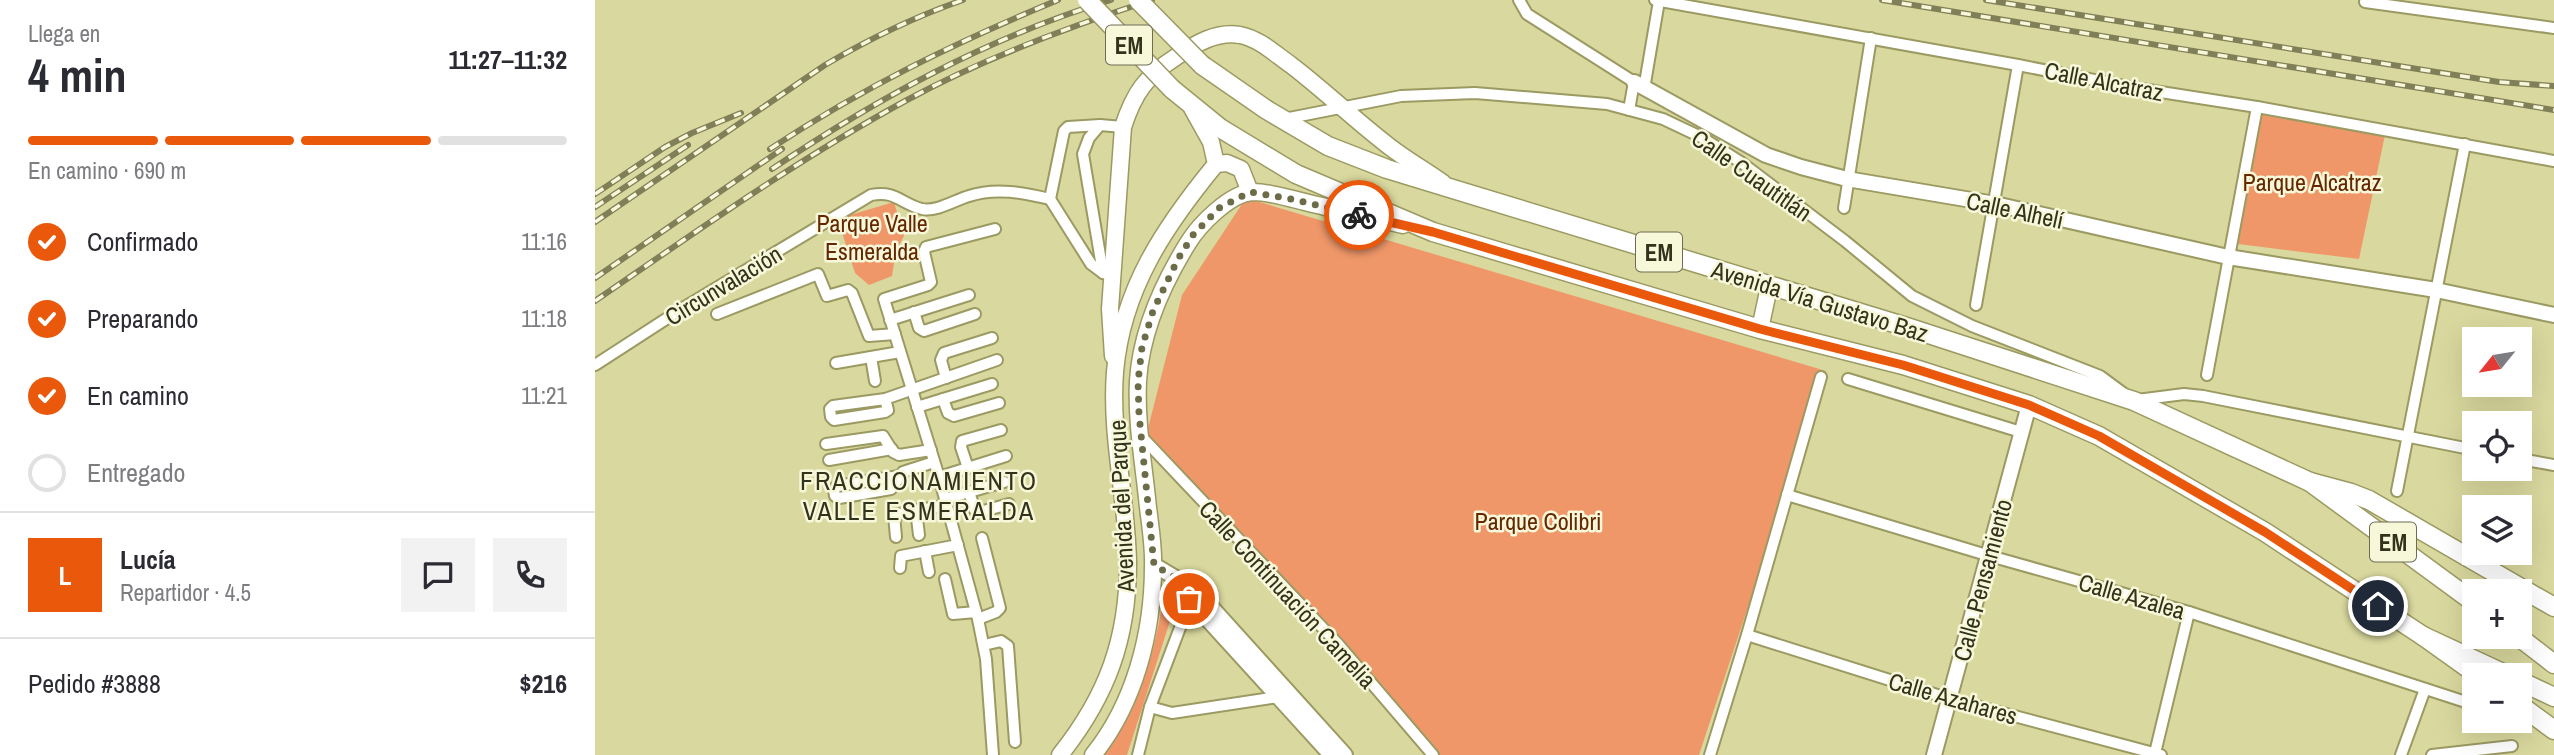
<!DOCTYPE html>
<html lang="es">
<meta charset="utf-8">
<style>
:root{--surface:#fff;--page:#f2f2f3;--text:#2b2b33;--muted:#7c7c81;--line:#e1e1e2;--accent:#ea580c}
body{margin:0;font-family:"Archivo Narrow",sans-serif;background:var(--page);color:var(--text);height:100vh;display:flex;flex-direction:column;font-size:26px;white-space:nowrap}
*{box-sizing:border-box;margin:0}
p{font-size:23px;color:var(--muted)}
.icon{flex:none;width:38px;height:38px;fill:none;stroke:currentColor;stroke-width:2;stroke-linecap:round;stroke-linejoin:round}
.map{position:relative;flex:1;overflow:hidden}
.side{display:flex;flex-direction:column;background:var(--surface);width:595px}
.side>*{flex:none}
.needle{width:46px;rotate:240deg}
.tools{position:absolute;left:1867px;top:327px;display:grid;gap:14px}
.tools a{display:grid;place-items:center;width:70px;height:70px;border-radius:0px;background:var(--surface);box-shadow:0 7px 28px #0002;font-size:35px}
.pin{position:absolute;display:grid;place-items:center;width:60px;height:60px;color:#fff;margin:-30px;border:4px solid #fff;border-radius:50%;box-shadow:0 2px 7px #0007}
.courier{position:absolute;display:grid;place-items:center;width:70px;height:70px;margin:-35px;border:5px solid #ea580c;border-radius:50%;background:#fff;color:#222;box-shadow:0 2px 9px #0007}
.head em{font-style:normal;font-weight:700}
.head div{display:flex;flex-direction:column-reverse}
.head{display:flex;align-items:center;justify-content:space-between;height:119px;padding:0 28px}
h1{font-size:46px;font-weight:700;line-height:52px}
.bar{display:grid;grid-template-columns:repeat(4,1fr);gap:10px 7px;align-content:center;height:84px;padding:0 28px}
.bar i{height:9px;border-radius:5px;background:var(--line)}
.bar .selected{background:var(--accent)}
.bar p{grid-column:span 4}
.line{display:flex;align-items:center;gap:18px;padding:0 28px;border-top:2px solid var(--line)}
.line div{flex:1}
.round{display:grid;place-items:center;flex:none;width:74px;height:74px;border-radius:0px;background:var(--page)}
ol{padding:0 28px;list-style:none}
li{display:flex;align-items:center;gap:21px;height:77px}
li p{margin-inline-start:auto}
li .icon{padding:7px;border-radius:50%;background:var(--accent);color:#fff;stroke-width:4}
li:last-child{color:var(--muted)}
li i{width:38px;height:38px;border:4px solid var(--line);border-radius:50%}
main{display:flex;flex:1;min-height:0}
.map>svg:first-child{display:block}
.green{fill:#f09769}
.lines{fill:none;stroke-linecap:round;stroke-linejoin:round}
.minor-casing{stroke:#9b9a62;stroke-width:14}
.tertiary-casing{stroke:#9b9a62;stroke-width:18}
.secondary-casing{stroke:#9b9a62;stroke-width:19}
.primary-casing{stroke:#9b9a62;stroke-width:21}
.trunk-casing{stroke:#9b9a62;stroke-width:21}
.minor{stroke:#fff;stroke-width:10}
.tertiary{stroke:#fff;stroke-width:14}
.secondary{stroke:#fff;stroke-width:16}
.primary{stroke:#fff;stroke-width:18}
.trunk{stroke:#fff;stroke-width:18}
.rail-casing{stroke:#807f58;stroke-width:6}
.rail{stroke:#f7f7da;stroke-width:3.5;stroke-dasharray:10;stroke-linecap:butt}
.primary-bridge-casing{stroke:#9b9a62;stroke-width:21;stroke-linecap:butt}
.primary-bridge{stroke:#fff;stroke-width:18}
.done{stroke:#6d6c49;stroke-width:7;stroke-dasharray:0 12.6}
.route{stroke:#ea580c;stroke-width:9}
.labels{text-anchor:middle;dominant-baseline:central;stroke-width:5;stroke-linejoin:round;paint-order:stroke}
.shield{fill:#f7f7da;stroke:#6e6d54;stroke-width:2}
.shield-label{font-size:23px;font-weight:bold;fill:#33321b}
.street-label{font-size:24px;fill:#33321b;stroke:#f7f7da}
.park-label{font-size:24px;fill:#652700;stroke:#f7f7da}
.neighbourhood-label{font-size:26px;letter-spacing:2px;fill:#33321b;stroke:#f7f7da}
</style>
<main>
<section class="side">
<div class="head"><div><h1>4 min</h1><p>Llega en</p></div><em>11:27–11:32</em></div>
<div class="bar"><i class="selected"></i><i class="selected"></i><i class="selected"></i><i></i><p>En camino · 690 m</p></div>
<ol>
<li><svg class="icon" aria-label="check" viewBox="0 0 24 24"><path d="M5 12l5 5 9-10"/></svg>Confirmado<p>11:16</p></li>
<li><svg class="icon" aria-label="check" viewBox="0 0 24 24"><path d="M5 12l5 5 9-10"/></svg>Preparando<p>11:18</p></li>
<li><svg class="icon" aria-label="check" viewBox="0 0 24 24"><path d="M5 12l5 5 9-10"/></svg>En camino<p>11:21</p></li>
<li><i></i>Entregado</li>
</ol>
<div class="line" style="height:126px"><b class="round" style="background:var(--accent);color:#fff">L</b><div><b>Lucía</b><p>Repartidor · 4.5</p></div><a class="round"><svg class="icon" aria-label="chat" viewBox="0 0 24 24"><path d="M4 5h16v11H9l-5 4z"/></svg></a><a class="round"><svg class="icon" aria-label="phone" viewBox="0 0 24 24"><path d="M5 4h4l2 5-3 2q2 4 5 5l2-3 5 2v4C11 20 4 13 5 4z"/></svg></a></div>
<div class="line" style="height:91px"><div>Pedido #3888</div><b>$216</b></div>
</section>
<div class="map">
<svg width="1959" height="755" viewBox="0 0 1959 755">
<rect width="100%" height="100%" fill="#d9d89e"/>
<!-- green -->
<g class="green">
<polygon points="1662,107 1791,130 1764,259 1635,243 1654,186"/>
<polygon points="651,198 1231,371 1104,755 843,755 786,684 550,440 587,295"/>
<polygon points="299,202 309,236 301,250 297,276 274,285 260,273 244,223 255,215"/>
<path d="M569,588L581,594L575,621L532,755H508C544,708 563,646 569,588Z"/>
</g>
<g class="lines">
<!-- minor casing -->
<g class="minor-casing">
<g id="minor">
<polyline points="924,0 932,14 1039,82 1034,110"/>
<polyline points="1060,0 1423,65 1540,88 1662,107 1959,161"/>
<polyline points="1770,2 1959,28"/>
<polyline points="1049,89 1064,1"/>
<polyline points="689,119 806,96 880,93 1012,104 1068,119 1106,137 1147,163 1250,241 1317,296 1377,326 1505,376 1528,393"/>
<polyline points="505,125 494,138 488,154 508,273"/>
<polyline points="1249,208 1276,38"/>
<polyline points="518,276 508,273 496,264 455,199 469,131 473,127 505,125 528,127"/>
<polyline points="1381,305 1423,65"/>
<polyline points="319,312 324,328 329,331 380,314"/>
<polyline points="122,314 223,274 232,296 253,290 257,293 274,336 300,334"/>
<polyline points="295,320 374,295"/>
<polyline points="276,357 280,381"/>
<polyline points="241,363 305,352"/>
<path d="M0,365L88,308L276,195C301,190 306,204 327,209C342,212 360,200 374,196C401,187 429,193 455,199"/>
<polyline points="1612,375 1662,107"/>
<polyline points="351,378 346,360 349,353 397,338"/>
<polyline points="1253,379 1426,432"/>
<polyline points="290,399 293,410 290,412 239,420 236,417 235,409 238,406 290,399 402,360"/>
<polyline points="348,399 353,413 359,416 404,403"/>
<polyline points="1542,400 1589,394 1608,396 1880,450"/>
<polyline points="322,407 397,384"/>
<polyline points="546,436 743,644 838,755"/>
<polyline points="231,444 288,436 298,452 304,455 336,450"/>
<polyline points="1925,459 1959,465"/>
<polyline points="234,460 297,449"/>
<polyline points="373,468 366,447 367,441 406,430"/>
<polyline points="304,476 242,486 239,490 240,496 244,498 296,489 308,472 339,462"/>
<polyline points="344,477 411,456"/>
<polyline points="1802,491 1870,144"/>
<polyline points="374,492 381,513 414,504"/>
<polyline points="1192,495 1395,556 1594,612 1880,705"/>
<polyline points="350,499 409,482"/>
<polyline points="321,510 324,535"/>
<polyline points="301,537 299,515 352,505"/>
<polyline points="330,551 334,572"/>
<polyline points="305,568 306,556 363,545"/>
<polyline points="350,579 358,614 381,612"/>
<polyline points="383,619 401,612 405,608 387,538"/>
<polyline points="1152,635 1355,699 1566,755"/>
<polyline points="389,645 406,641 413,646 420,742"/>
<polyline points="555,707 577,713 683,697"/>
<polyline points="1560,753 1594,612"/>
<polyline points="398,755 391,659 383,619 344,477 289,299 333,285 336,282 329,252 331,247 400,229"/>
<polyline points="543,755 555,707 597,596"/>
<polyline points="1115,755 1152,635 1226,377"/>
<polyline points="1806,755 1830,689"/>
<polyline points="1837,755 1917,746"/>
</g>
</g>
<!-- tertiary casing -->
<g class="tertiary-casing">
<g id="tertiary">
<polyline points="1039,82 1171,155 1206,167 1252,179 1400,204 1633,257 1841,290 1959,315"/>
<polyline points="559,565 601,590 750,755"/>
<polyline points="582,581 594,599 736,755"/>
<polyline points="1339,755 1434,405"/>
</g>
</g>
<!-- secondary casing -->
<g class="secondary-casing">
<g id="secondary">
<polyline points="621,164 632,163 646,169 655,192"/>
<polyline points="1165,329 1174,287"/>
<path d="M518,356L515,309L528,127C539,93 551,76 581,57C600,44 621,31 645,35C665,39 680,54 696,65C730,91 761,121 795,147C812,160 831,171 848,183"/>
<path d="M465,755C512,696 533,639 533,563C532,499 515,436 520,372C527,289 570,226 621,164L616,142L597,108"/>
<path d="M498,755C540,703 558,632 558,566C559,544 554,520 552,498C548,460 541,420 543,381C546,332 567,285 593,243C604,225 635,193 658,192C674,192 694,198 710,202C742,210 775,217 808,225"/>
</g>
</g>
<!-- primary casing -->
<g class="primary-casing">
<g id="primary">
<polyline points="607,65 672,110 733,146 792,169 1312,327 1539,401 1715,482 1880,603"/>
<polyline points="577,89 625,128 701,174 838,232 1165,329 1308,365 1434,405 1504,436 1670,532 1828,636 1884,676"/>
<polyline points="1924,637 1959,664"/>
<polyline points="1925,705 1959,730"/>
</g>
</g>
<!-- trunk casing -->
<g class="trunk-casing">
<g id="trunk">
<polyline points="1715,482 1756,493 1774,500 1959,607"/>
<polyline points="1828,636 1914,676"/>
<polyline points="1925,681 1959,697"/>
</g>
</g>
<!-- minor -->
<use href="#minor" class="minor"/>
<!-- tertiary -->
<use href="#tertiary" class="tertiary"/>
<!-- secondary -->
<use href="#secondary" class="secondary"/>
<!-- primary -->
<use href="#primary" class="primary"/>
<!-- trunk -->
<use href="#trunk" class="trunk"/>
<!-- rail casing -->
<g class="rail-casing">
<g id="rail">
<polyline points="1287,0 1959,110"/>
<polyline points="1391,0 1904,82 1959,86"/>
<path d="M175,149C269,87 359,43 463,0"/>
<path d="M177,169C283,98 394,37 516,0"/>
<polyline points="0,194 70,147 97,133 146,113"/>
<polyline points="0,207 93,145"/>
<path d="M0,222L230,65C274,39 319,17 368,0"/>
<polyline points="0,278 187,149"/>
<path d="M0,301C102,231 203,159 312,100C389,58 473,27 557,0"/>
</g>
</g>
<!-- rail -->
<use href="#rail" class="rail"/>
<!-- primary-bridge casing -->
<g class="primary-bridge-casing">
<g id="primary-bridge">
<polyline points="492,0 577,89"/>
<polyline points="543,0 607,65"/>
</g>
</g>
<!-- primary-bridge -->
<use href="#primary-bridge" class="primary-bridge"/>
</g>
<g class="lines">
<!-- done -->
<polyline class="done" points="594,599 601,590 559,565 544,414 543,382 547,347 558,311 583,259 598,235 624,208 655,192 696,199 764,215"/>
<!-- route -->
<polyline class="route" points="764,215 838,232 1165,329 1308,365 1434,405 1504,436 1670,532 1783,606"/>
</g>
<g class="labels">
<!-- shield labels -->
<g class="shield">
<rect x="511" y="25.5" width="46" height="39" rx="5"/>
<rect x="1041" y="232.5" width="46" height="39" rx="5"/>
<rect x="1775" y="522.5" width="46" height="39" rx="5"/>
</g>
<g class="shield-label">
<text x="534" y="45">EM</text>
<text x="1064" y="252">EM</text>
<text x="1798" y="542">EM</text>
</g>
<!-- street labels -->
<g class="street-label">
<text transform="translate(1509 81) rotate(11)">Calle Alcatraz</text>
<text transform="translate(1157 175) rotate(35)">Calle Cuautitlán</text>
<text transform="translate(1420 210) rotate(12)">Calle Alhelí</text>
<text transform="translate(128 285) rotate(-31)">Circunvalación</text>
<text transform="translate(1225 301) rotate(17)">Avenida Vía Gustavo Baz</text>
<text transform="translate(526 506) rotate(-93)">Avenida del Parque</text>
<text transform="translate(1387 580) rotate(-75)">Calle Pensamiento</text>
<text transform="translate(693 594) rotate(47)">Calle Continuación Camelia</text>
<text transform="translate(1537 596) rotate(16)">Calle Azalea</text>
<text transform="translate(1358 698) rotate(16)">Calle Azahares</text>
</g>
<!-- park labels -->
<g class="park-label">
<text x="1717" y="182">Parque Alcatraz</text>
<text x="277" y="223">Parque Valle<tspan x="277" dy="28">Esmeralda</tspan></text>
<text x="943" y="521">Parque Colibri</text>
</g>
<!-- neighbourhood labels -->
<g class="neighbourhood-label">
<text x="324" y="480">FRACCIONAMIENTO<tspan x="324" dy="30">VALLE ESMERALDA</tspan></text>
</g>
</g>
</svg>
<div class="tools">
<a><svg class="needle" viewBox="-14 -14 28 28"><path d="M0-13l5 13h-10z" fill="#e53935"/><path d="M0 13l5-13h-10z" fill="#7c7c81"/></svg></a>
<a><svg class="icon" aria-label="locate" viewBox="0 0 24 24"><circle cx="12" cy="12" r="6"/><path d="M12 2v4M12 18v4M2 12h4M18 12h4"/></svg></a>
<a><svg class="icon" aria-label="layers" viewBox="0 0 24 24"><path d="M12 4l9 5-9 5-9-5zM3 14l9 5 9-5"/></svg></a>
<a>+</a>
<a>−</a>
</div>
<div class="pin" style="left:594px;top:599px;background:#ea580c"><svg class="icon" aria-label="bag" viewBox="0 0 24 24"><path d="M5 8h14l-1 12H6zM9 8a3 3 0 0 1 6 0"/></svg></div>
<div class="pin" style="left:1783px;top:606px;background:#1f2937"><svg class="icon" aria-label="home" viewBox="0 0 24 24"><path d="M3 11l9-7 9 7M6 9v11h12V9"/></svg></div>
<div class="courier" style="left:764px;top:215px"><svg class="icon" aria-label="bike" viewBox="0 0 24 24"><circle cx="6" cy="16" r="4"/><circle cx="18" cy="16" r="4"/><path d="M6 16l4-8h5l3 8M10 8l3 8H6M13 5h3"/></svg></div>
</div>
</main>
